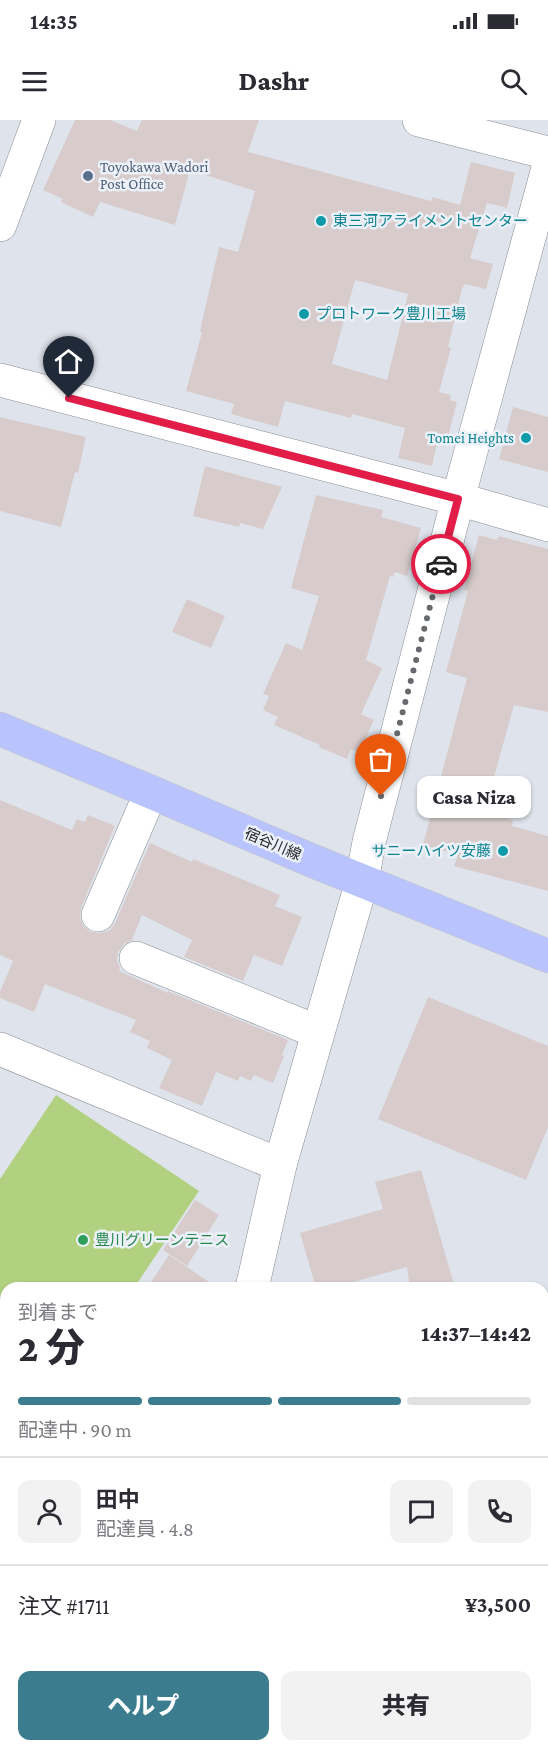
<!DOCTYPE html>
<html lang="ja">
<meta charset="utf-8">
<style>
:root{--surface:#fff;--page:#f2f2f3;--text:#2b2b33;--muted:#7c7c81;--line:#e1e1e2;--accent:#3b7d8f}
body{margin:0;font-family:"Crimson Pro","Noto Sans JP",serif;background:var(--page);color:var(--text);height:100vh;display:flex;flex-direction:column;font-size:22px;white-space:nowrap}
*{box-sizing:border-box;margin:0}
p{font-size:20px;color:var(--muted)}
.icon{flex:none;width:33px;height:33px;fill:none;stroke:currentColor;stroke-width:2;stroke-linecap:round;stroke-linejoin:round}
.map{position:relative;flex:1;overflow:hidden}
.panel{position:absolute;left:0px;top:1162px;width:549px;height:470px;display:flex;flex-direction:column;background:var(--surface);border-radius:18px 18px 0 0;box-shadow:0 2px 4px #0004}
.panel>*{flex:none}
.pin{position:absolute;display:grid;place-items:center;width:51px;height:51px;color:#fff;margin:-62px -26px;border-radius:50% 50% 50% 0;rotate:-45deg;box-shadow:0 0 6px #0007}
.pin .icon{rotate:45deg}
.courier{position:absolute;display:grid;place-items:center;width:60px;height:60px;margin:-30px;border:4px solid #e11d48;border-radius:50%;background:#fff;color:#222;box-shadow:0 2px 8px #0007}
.bubble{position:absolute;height:42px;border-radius:12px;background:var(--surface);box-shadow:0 2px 4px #0004;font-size:20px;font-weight:800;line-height:42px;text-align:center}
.summary em{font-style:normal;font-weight:800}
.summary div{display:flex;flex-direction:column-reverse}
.summary{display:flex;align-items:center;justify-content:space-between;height:102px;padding:0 18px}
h1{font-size:39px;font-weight:800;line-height:45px}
.bar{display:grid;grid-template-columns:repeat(4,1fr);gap:9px 6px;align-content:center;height:72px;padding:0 18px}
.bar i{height:8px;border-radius:4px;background:var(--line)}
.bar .active{background:var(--accent)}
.bar p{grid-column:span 4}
.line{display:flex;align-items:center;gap:15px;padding:0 18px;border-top:2px solid var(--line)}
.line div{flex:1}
.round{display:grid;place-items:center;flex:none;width:63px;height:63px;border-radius:12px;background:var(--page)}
.button{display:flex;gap:12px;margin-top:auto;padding:12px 18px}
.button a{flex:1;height:69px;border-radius:12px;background:var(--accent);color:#fff;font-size:24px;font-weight:800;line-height:69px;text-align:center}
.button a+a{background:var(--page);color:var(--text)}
.status{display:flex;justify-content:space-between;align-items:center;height:42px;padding:0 30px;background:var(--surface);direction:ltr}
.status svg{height:16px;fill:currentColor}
header{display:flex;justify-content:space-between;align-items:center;height:78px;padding:0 18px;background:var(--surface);font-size:27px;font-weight:800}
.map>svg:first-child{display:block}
.green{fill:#b1d181}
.building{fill:#d7cccb;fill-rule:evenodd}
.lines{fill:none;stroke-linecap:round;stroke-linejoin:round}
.minor-casing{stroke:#888c93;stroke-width:34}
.major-casing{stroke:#c2c3c3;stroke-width:34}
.minor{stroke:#fff;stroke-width:33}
.major{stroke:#b9c3fd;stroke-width:33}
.done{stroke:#66696d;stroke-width:6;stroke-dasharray:0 10.8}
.route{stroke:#e11d48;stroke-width:8}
.service-dot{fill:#5c6f8a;stroke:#ecf1f9;stroke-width:2}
.culture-dot{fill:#0f9aa8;stroke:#ecf1f9;stroke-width:2}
.leisure-dot{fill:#2e9e5b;stroke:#ecf1f9;stroke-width:2}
.labels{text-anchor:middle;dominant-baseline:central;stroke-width:5;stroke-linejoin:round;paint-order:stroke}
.service-label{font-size:15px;fill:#4e5e75;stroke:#ecf1f9;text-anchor:start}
.culture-label{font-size:15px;fill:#0d838f;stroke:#ecf1f9;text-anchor:start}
.street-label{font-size:15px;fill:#252729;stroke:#ecf1f9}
.leisure-label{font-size:15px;fill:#27864d;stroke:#ecf1f9;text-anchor:start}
</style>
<div class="status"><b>14:35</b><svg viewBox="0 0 49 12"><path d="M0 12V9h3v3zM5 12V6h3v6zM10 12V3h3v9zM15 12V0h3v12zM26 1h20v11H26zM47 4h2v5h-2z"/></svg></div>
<header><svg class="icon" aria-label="menu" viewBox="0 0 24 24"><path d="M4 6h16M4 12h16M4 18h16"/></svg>Dashr<svg class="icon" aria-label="search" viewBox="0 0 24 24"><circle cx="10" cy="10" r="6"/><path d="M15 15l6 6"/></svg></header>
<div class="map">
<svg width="548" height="1631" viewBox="0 0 548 1631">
<rect width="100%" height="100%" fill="#dfe4ec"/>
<!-- green -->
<g class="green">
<polygon points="56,975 199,1071 134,1168 6,1168 6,1185 0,1181 0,1059"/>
<polygon points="548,1356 548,1631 112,1631 115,1626 543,1626 543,1357"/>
</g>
<!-- building -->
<g class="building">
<path d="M75,0H110L137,11L142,0H259L248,32L431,81L433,77L460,85L471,42L515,53L507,88L487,83L470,138L493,144L486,169L465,164L462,169L448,227L451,228L439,272L451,275L450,280L457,282L448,317L439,315L432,346L398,338L405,308L352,294L351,298L285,281L278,307L231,294L234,284L186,271L202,212L200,211L219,127L238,132L255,71L190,50L175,105L100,82L93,97L61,82L63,79L43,70ZM355,160L408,174L387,260L332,244Z"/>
<polygon points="513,287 548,297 548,352 499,339"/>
<polygon points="0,297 86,317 78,353 75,352 61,407 0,391"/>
<polygon points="205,346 282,367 263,409 240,403 239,407 193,396"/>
<polygon points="316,375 383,390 381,397 421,408 407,456 395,452 393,457 390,456 366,540 382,548 361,594 374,600 359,632 351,629 347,639 319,627 320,625 274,605 278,597 263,590 269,576 263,574 286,523 302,530 319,476 291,468"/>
<polygon points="479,415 497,420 499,416 548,429 548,592 514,585 484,693 513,700 512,706 548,716 548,771 454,746 458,735 423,725 467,558 446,552 468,471 464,470"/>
<polygon points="187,479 225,496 211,528 172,512"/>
<polygon points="0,680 72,710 77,699 85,702 88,695 115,706 81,788 80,798 83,806 91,812 101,813 110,810 115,803 150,723 192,742 193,739 280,775 275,786 302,797 282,846 254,835 243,861 184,837 192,820 142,795 132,820 124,824 118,832 117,840 120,848 119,851 168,873 168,871 288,920 282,935 284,936 273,963 254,955 251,961 240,956 238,961 216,952 202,986 159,968 172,940 147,928 150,921 130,912 136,900 45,864 34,892 0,878 0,872 13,841 0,835"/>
<polygon points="428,877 548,926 548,1007 526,1060 378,999"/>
<polygon points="421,1050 455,1168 410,1168 407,1147 332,1168 316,1168 300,1113 383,1089 375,1062"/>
<polygon points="195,1080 219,1095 187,1146 163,1130"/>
<polygon points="169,1135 218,1168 147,1168"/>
</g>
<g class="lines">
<!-- minor casing -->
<g class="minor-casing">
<g id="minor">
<polyline points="419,0 548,33"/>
<polyline points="0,105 39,0"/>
<polyline points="0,260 458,379 548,405"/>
<polyline points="98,795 151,672"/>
<polyline points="136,838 318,912"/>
<polyline points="0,929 280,1045"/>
<polyline points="252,1168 280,1045 362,761 369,722 458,379 548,48"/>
<polyline points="0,1201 6,1205"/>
<polyline points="0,1490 6,1494"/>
<polyline points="48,1631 51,1626"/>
</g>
</g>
<!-- major casing -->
<g class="major-casing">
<polyline id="major" points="0,609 151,672 313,741 548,836"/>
</g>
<!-- minor -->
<use href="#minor" class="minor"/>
<!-- major -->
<use href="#major" class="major"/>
</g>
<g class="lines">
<!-- done -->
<polyline class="done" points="381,676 441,444"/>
<!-- route -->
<polyline class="route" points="69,278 458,379 441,444"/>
</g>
<!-- markers -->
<circle class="service-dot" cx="88" cy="56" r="6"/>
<g class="culture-dot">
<circle cx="321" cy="101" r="6"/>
<circle cx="304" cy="194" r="6"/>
<circle cx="526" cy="318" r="6"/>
<circle cx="503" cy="731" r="6"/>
</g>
<circle class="leisure-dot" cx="83" cy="1120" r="6"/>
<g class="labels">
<!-- service labels -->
<g class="service-label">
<text x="100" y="47">Toyokawa Wadori<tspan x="100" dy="17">Post Office</tspan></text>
</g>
<!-- culture labels -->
<g class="culture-label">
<text x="333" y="101">東三河アライメントセンター</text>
<text x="316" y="194">プロトワーク豊川工場</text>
<text x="514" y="318" text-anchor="end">Tomei Heights</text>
<text x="491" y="731" text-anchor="end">サニーハイツ安藤</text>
</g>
<!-- street labels -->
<g class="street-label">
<text transform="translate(273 724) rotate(23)">宿谷川線</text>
</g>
<!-- leisure labels -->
<g class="leisure-label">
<text x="95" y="1120">豊川グリーンテニス</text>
</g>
</g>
</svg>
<div class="pin" style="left:381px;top:676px;background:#ea580c"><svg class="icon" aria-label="bag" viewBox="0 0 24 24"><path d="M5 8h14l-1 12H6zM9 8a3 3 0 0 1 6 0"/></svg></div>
<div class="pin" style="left:69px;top:278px;background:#1f2937"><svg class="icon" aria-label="home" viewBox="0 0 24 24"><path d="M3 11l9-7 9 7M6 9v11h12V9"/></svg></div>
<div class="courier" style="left:441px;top:444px"><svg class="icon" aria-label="car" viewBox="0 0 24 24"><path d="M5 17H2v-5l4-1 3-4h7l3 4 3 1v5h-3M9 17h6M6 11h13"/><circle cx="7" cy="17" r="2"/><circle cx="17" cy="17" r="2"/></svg></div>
<div class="bubble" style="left:417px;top:656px;width:114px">Casa Niza</div>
<section class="panel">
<div class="summary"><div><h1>2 分</h1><p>到着まで</p></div><em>14:37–14:42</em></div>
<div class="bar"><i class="active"></i><i class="active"></i><i class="active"></i><i></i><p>配達中 · 90 m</p></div>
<div class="line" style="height:108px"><a class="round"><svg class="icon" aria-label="person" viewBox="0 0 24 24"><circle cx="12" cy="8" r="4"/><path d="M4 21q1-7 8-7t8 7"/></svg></a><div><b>田中</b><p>配達員 · 4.8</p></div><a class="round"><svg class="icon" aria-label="chat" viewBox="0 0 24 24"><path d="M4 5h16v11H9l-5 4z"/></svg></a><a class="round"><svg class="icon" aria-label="phone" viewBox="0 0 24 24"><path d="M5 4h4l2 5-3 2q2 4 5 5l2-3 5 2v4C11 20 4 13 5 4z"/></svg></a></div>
<div class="line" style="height:78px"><div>注文 #1711</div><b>¥3,500</b></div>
<div class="button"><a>ヘルプ</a><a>共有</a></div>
</section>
</div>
